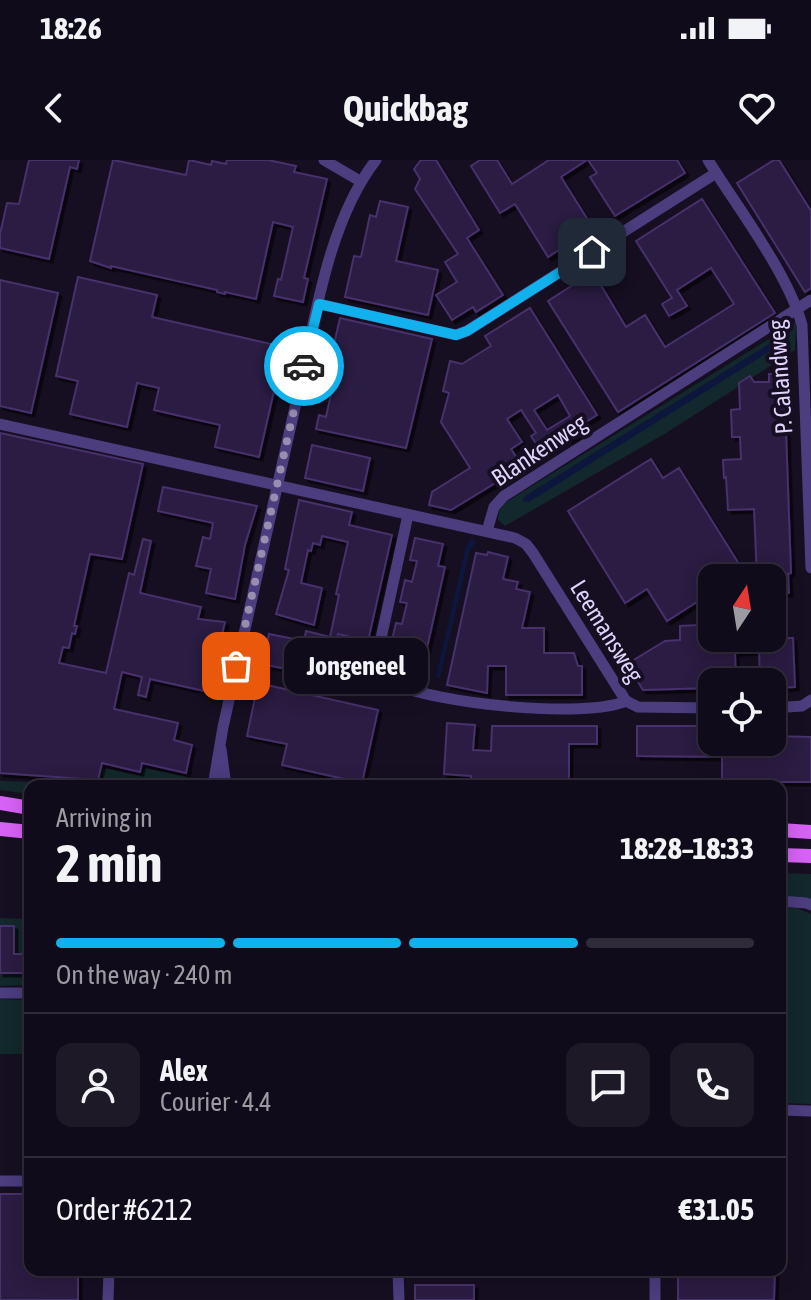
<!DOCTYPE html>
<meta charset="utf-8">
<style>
:root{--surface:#100b1a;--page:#1e1927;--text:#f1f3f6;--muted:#9c9ba2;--line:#302b39;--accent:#10b1ec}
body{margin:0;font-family:"Asap Condensed",sans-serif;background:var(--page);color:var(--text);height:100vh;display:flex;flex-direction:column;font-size:30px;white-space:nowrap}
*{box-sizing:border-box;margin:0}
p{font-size:26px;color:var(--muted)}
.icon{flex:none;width:44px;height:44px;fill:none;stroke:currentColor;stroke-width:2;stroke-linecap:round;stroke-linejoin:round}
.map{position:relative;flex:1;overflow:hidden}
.sheet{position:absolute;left:24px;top:620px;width:762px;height:496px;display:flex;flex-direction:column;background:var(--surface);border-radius:16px;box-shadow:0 4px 20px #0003,0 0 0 2px var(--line)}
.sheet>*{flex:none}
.needle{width:52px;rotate:12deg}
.fabs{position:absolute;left:698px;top:404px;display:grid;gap:16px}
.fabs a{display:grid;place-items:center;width:88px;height:88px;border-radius:16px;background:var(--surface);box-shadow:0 4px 20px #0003,0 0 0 2px var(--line);font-size:40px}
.pin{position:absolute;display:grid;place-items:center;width:68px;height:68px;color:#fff;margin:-34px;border-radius:16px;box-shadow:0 4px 12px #0006}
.courier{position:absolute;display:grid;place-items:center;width:80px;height:80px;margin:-40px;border:6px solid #10b1ec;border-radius:50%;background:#fff;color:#222;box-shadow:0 2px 10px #0007}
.bubble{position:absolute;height:56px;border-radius:16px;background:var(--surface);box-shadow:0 4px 20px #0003,0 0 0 2px var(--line);font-size:26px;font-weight:700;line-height:56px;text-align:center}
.overview em{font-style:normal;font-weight:700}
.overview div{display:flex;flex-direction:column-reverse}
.overview{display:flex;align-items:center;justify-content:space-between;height:136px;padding:0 32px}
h1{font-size:52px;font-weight:700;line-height:60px}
.bar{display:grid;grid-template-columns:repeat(4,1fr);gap:12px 8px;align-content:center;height:96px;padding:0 32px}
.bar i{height:10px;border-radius:6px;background:var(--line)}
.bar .current{background:var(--accent)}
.bar p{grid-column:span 4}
.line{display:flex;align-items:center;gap:20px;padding:0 32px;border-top:2px solid var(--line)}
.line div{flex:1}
.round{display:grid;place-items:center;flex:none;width:84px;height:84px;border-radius:16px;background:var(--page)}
.status{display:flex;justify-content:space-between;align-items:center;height:56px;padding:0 40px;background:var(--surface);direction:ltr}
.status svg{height:22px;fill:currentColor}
header{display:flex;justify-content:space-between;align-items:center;height:104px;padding:0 32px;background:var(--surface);font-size:36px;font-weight:700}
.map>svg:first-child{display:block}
.green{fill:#13282c}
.water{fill:#0d173d}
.building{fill:#2a1d42;stroke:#46306c;stroke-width:2;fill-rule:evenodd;filter:url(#shadow)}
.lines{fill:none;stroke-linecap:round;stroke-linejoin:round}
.minor{stroke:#4b3d7e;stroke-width:11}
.major{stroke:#d662f5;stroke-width:14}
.done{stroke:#998eb0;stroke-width:8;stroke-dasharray:0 14.4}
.route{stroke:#10b1ec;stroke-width:10}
.labels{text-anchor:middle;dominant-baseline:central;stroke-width:8;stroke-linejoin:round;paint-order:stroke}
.street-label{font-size:24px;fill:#dfd3fc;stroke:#160f22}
</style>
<div class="status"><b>18:26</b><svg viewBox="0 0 49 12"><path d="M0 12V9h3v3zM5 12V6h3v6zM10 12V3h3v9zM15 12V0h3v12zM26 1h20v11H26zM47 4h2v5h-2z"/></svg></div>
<header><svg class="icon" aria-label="back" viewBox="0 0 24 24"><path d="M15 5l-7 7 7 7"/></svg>Quickbag<svg class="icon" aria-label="heart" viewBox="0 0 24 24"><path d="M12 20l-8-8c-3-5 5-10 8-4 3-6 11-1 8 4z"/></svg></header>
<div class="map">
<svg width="811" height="1140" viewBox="0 0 811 1140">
<defs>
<filter id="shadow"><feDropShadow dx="3.5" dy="3.5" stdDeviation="0" flood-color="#0009"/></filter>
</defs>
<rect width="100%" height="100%" fill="#160f22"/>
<!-- green -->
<g class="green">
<polygon points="796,162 795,190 747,221 742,221 741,225 666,273 505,366 498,360 499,350 508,341"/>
<polygon points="103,608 142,616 144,608 203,620 202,626 30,626 30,634 0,630 0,621 100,624"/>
<polygon points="780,713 811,714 811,739 780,737"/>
<polygon points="780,747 797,748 811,754 811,944 780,943"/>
<polygon points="0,758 30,759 30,825 0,826"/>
<polygon points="0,839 30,840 30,894 0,894"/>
</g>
<!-- water -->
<g class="water">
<polygon points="769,184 772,190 529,342 522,341 525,336"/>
<polygon points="474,379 475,384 470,390 440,518 436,517 466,387 470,380"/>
</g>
<!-- building -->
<g class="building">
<polygon points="29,0 79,0 77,9 70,7 49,99 0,88 0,74 7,43 19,44"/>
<polygon points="113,0 186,15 189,0 211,5 212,1 226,4 227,0 268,0 296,6 294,12 327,19 304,118 308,119 303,142 274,136 278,119 281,120 293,67 273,62 256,139 225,132 225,134 217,132 217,130 111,106 111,108 90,101"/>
<polygon points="421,0 436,0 479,70 467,78 503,135 476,152 473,147 452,160 436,135 457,122 445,102 458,94 415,29 420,19 414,9"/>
<polygon points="480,0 497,0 512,24 549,0 587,0 561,17 593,68 548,97 515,44 500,53 471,6"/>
<polygon points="588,0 677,0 685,13 615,56 590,17 597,13"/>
<polygon points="774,0 779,0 811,51 811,128 805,132 737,23"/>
<polygon points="702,39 775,153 618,252 548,141 593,112 626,167 645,155 665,187 734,144 711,108 677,130 687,146 669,156 662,144 672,138 636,81"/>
<polygon points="380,41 408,47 396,101 438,110 428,155 345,137 354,96 361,97 370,55 376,57"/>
<polygon points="78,117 157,135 152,157 284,187 259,297 215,287 220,265 154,250 159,228 137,223 127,267 70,254 78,221 56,216"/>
<polygon points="0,120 58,133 31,253 0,246"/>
<path d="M530,148L597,255L578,267L581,273L569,280L562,269L537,285L531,276L536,273L521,250L507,259L522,282L511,289L517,298L492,314L497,322L451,350L429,345L432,332L470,308L441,262L449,233L443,231L450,201L462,204L491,186L485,176ZM558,235L570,256L547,270L534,250Z"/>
<polygon points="340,158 432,179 406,288 316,269 319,255 326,257 336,211 328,210"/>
<polygon points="769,214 784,214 791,413 788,414 789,433 781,433 781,440 772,440 772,418 757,418 754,349 728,350 726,317 724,318 723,300 741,299 740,277 732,277 731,250 740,249 739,223 750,216 754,222 769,222"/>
<polygon points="0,273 143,304 122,399 90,394 74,466 77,466 75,474 72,473 69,488 63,487 59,503 106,513 129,413 134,415 143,379 151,381 140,433 201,447 198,459 225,462 219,487 209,484 205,501 216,503 209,532 150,519 146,537 138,535 142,517 122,512 114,549 178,563 174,580 192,585 186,613 142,603 140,612 102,603 98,620 0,613"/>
<polygon points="312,285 370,298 363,331 305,318"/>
<polygon points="651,299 663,318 679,308 744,412 735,418 712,418 712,478 793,478 795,527 772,528 772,522 760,522 759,491 735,492 736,522 712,522 712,528 643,530 627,504 665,481 680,480 680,466 698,465 697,442 667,461 647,429 625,443 568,351"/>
<polygon points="163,327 257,346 245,385 235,439 206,433 211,409 196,406 203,377 210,379 213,363 158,351"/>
<polygon points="299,340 352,352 349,365 392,375 368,481 338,474 335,490 364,497 358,524 262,504 269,474 304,481 306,471 330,477 339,435 336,434 348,382 322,376 320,385 313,383 311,391 308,390 301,423 322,428 314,465 276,454 289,410 285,409"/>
<polygon points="415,378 443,384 438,406 445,407 423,506 395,500 398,486 391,484 396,463 402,464 407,443 400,442 405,420 412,422 417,401 410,400"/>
<polygon points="488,392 508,397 503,419 518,422 516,429 530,432 522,468 544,468 544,493 574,493 578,506 582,506 582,535 506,535 506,506 488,506 487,533 447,525 476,393 487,395"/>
<polygon points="258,523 378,550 362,623 282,605 287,584 247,576"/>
<polygon points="447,563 475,565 473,590 491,591 492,566 597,566 597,584 569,584 569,622 471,622 471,616 444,614"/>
<polygon points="637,566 712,566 712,582 772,582 772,576 811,577 811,622 722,622 722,597 637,596"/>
<polygon points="0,766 14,766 14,794 30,794 30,813 0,813"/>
<polygon points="0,1034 30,1034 30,1110 78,1110 78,1140 0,1140"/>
<polygon points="678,1110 775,1110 774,1140 678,1140"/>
<rect x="415" y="1125" width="59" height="15"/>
</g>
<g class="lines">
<!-- minor -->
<g class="minor">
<polyline points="324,0 360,21"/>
<path d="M708,0C737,47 788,113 802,165L811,408"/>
<polyline points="319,144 456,175 467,171 716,13"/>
<polyline points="0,264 515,378 526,384 533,393 626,541 638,547 712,548"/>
<path d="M408,355L378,492C379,505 382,517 394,523C434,544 586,559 626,541"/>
<polyline points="487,371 494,347 504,336 811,140"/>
<polyline points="772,548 802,546 811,540"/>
<polyline points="221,589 226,626"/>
<path d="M213,626L223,567C247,456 272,345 298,234C315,159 328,62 376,0"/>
<polyline points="780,741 806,743 811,745"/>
<polyline points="0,833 30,833"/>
<polyline points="780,950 811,951"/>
<polyline points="0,1021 30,1021"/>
<polyline points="398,1110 399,1140"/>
<polyline points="655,1110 655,1140"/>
<polyline points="108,1140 109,1110"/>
</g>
<!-- major -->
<g class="major">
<polyline points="0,643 30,648"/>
<polyline points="0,669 30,672"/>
<polyline points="780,670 811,672"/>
<polyline points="780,695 811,696"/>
</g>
</g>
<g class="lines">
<!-- done -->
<polyline class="done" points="236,506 304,206"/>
<!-- route -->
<polyline class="route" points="304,206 319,144 456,175 467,171 592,92"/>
</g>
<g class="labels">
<!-- street labels -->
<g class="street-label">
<text transform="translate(780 217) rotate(-94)">P. Calandweg</text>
<text transform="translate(539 290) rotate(-34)">Blankenweg</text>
<text transform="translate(607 471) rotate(58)">Leemansweg</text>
</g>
</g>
</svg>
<div class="fabs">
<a><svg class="needle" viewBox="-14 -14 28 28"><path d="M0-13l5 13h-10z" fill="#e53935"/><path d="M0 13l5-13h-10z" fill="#9c9ba2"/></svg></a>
<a><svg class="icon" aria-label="locate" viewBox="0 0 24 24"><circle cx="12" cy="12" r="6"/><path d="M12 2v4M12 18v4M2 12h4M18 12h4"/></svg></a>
</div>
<div class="pin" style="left:236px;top:506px;background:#ea580c"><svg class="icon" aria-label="bag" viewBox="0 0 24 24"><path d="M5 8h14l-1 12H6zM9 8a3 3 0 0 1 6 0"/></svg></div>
<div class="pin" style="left:592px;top:92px;background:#1f2937"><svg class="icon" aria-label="home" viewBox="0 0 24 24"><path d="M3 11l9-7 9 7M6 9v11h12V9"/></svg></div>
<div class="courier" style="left:304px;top:206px"><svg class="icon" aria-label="car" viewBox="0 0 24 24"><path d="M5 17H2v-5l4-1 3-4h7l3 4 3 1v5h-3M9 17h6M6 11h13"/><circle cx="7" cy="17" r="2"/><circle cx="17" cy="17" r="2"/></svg></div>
<div class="bubble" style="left:284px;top:478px;width:144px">Jongeneel</div>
<section class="sheet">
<div class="overview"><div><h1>2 min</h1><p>Arriving in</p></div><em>18:28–18:33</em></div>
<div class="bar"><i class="current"></i><i class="current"></i><i class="current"></i><i></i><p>On the way · 240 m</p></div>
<div class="line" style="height:144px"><a class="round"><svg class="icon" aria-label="person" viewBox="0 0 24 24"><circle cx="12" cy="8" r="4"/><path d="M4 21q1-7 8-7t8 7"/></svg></a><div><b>Alex</b><p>Courier · 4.4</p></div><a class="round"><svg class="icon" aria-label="chat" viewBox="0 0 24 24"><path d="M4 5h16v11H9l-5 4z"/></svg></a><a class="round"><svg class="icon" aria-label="phone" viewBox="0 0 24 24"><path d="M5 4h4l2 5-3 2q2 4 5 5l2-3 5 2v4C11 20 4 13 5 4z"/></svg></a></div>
<div class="line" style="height:104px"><div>Order #6212</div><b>€31.05</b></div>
</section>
</div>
